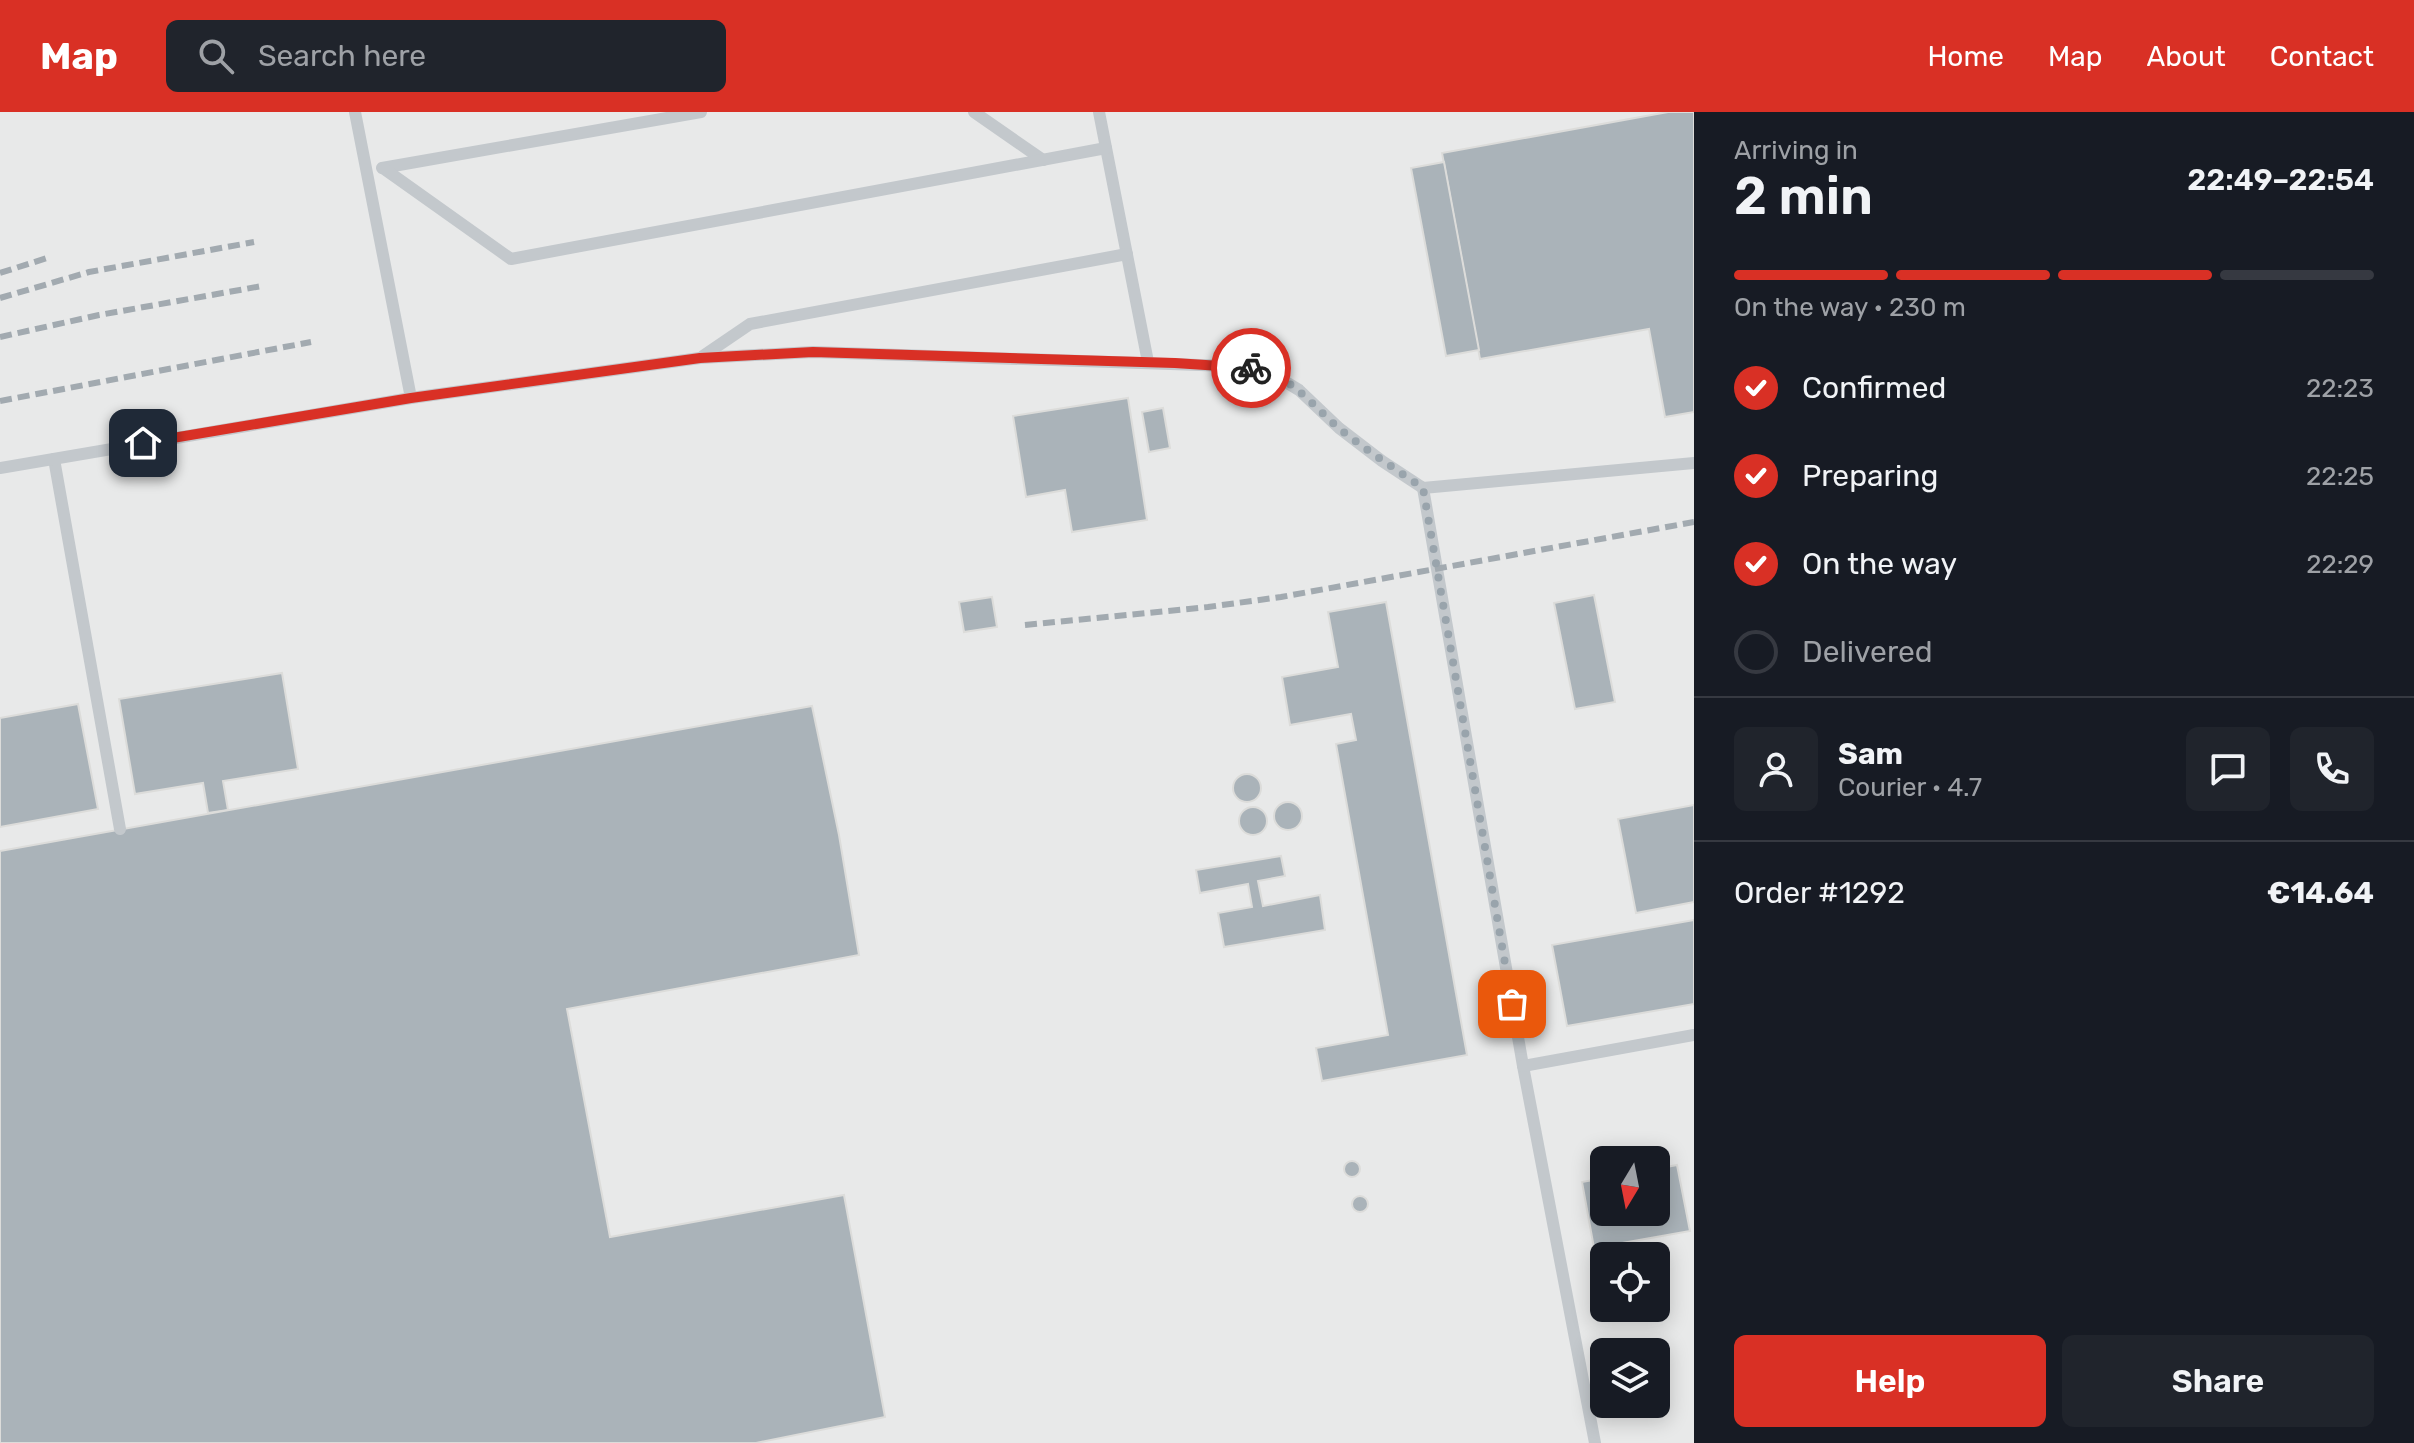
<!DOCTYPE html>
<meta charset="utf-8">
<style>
:root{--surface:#171b24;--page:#20242c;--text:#f1f3f6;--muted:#9ea1a6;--line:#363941;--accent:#d93025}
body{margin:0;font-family:Rubik,sans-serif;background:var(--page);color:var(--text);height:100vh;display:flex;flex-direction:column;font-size:30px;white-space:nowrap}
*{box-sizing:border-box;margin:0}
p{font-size:26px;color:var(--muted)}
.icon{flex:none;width:44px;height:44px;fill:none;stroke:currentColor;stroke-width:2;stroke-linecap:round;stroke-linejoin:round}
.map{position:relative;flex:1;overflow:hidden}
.sheet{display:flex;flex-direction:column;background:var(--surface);width:720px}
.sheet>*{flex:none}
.needle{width:52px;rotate:190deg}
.buttons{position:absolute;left:1590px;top:1034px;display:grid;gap:16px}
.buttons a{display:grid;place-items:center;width:80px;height:80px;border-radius:12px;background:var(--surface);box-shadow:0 4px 20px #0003;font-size:40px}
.pin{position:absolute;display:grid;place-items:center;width:68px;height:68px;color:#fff;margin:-34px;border-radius:16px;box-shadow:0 4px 12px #0006}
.courier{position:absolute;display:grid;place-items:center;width:80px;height:80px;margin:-40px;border:6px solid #d93025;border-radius:50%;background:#fff;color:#222;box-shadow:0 2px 10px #0007}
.headline em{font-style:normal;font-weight:600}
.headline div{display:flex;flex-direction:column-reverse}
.headline{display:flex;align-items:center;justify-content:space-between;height:136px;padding:0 40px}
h1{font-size:52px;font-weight:600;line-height:60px}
.bar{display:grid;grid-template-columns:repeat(4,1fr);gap:12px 8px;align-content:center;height:96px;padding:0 40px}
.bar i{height:10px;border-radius:6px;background:var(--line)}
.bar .active{background:var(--accent)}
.bar p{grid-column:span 4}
.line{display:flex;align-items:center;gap:20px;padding:0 40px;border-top:2px solid var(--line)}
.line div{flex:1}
.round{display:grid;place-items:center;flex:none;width:84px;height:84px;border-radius:12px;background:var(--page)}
ol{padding:0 40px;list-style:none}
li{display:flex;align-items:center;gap:24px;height:88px}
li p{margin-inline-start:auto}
li .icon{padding:8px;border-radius:50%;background:var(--accent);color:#fff;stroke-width:4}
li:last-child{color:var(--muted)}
li i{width:44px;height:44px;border:4px solid var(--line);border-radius:50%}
.primary-button{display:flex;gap:16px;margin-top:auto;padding:16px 40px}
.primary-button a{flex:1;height:92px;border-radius:12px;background:var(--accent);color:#fff;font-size:32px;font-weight:600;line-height:92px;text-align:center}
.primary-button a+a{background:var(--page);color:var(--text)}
header{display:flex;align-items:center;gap:48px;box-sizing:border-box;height:112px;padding:0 40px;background:var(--accent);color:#fff}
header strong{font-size:38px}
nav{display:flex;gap:44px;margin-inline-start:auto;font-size:28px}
.search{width:560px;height:72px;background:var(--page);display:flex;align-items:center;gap:20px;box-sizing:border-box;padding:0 28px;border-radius:12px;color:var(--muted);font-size:30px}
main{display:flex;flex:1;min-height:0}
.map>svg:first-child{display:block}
.built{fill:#e8e9e9;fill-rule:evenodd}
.building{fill:#aab3b9;stroke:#dcdcda;stroke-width:2}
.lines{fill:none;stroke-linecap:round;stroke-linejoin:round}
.lane{stroke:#c3c8cc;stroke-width:12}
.rail{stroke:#a2aab0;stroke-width:6;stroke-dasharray:12 6;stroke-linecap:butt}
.done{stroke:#99a4ac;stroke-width:8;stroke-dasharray:0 14.4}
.route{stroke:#d93025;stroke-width:10}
</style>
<header>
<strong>Map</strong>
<div class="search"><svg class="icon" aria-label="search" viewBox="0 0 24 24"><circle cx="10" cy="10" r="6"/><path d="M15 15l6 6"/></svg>Search here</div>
<nav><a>Home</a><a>Map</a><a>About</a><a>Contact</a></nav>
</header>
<main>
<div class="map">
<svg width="1694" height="1331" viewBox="0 0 1694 1331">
<rect width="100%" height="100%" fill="#fafaf8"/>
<!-- built -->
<path class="built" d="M0,0H1694V1331H0ZM1604,1048H1656V1100H1604ZM1604,1144H1656V1196H1604ZM1604,1240H1656V1292H1604Z"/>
<!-- building -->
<g class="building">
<polygon points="1668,0 1694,0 1694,300 1665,305 1649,217 1480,247 1442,41"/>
<polygon points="1444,50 1479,238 1446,244 1411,56"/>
<polygon points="1128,286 1147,408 1072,420 1065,378 1026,385 1013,304"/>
<polygon points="1163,296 1170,336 1149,340 1142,300"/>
<polygon points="1594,483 1615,590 1575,597 1554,491"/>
<polygon points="992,485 997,515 964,520 959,490"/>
<polygon points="1386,490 1467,943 1322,969 1316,936 1388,923 1336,632 1356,628 1351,602 1290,613 1282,565 1338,555 1328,500"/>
<polygon points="282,561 298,657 223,669 228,698 208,701 203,671 135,682 119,587"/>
<polygon points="78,592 98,697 0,715 0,606"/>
<polygon points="812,594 839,723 859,843 567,897 610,1125 844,1083 885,1305 756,1331 0,1331 0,739"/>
<circle cx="1247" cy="676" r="14"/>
<circle cx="1288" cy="704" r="14"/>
<polygon points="1694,693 1694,790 1636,801 1618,707"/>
<circle cx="1253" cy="709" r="14"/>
<polygon points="1281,744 1285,764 1258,769 1263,794 1320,783 1325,818 1224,835 1218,801 1252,795 1248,772 1200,781 1196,758"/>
<polygon points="1694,808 1694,892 1567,914 1552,833"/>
<circle cx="1352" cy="1057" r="8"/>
<polygon points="1677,1053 1690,1119 1594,1136 1582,1070 1604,1066 1604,1100 1656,1100 1656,1057"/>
<circle cx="1360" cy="1092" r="8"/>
</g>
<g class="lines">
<!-- lane -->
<g class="lane">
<polyline points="355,0 411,286 700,246 813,240 1229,254 1266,258 1299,278 1339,316 1382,349 1423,376 1694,351"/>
<polyline points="974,0 1043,48"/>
<polyline points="1099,0 1148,250"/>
<polyline points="382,56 701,0"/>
<polyline points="383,56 511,147 1106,36"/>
<polyline points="703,244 750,212 1127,142"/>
<polyline points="54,347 120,717"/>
<polyline points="0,356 411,286"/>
<polyline points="1423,376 1523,954 1595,1331"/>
<polyline points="1523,954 1694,923"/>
</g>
<!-- rail -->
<g class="rail">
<polyline points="0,161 50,145"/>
<polyline points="0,186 89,160 254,130"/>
<polyline points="0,225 99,203 262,174"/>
<polyline points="0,289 311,230"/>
<polyline points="1025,513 1208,495 1281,485 1694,410"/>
</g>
</g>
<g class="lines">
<!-- done -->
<path class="done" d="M1251,256C1290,261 1313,295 1341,318C1368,339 1395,357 1423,376L1512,892"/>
<!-- route -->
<polyline class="route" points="143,331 411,286 700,246 813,240 1175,251 1251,256"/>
</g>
</svg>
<div class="buttons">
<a><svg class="needle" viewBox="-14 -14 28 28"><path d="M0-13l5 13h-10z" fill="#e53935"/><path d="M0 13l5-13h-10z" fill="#9ea1a6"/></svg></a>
<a><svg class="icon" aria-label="locate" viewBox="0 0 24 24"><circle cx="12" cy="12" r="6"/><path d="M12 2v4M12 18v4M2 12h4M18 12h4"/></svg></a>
<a><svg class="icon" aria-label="layers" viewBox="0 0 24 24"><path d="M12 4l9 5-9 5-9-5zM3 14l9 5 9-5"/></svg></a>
</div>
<div class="pin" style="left:1512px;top:892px;background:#ea580c"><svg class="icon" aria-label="bag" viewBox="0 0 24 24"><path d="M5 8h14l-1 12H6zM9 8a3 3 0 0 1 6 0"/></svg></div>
<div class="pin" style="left:143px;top:331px;background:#1f2937"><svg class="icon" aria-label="home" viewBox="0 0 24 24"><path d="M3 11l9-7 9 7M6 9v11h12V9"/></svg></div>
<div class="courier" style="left:1251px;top:256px"><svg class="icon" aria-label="bike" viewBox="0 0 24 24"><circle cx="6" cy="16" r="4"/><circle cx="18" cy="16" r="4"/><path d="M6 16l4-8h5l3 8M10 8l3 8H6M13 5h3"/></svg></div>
</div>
<section class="sheet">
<div class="headline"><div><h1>2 min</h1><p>Arriving in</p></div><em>22:49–22:54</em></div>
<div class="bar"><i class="active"></i><i class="active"></i><i class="active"></i><i></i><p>On the way · 230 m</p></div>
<ol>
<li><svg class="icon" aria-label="check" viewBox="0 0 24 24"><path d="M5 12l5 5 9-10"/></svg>Confirmed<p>22:23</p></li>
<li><svg class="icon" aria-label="check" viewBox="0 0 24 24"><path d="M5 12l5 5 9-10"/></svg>Preparing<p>22:25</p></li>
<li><svg class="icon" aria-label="check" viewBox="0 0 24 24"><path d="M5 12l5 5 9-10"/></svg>On the way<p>22:29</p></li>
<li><i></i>Delivered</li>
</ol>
<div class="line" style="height:144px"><a class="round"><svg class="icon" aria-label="person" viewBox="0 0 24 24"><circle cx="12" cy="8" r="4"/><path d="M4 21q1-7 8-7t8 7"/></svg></a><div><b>Sam</b><p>Courier · 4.7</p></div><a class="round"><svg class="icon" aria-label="chat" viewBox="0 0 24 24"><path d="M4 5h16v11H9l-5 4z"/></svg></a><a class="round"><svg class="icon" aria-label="phone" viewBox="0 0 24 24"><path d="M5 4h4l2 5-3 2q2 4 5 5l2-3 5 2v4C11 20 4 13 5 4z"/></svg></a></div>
<div class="line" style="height:104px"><div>Order #1292</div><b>€14.64</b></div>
<div class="primary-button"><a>Help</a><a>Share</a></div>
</section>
</main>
